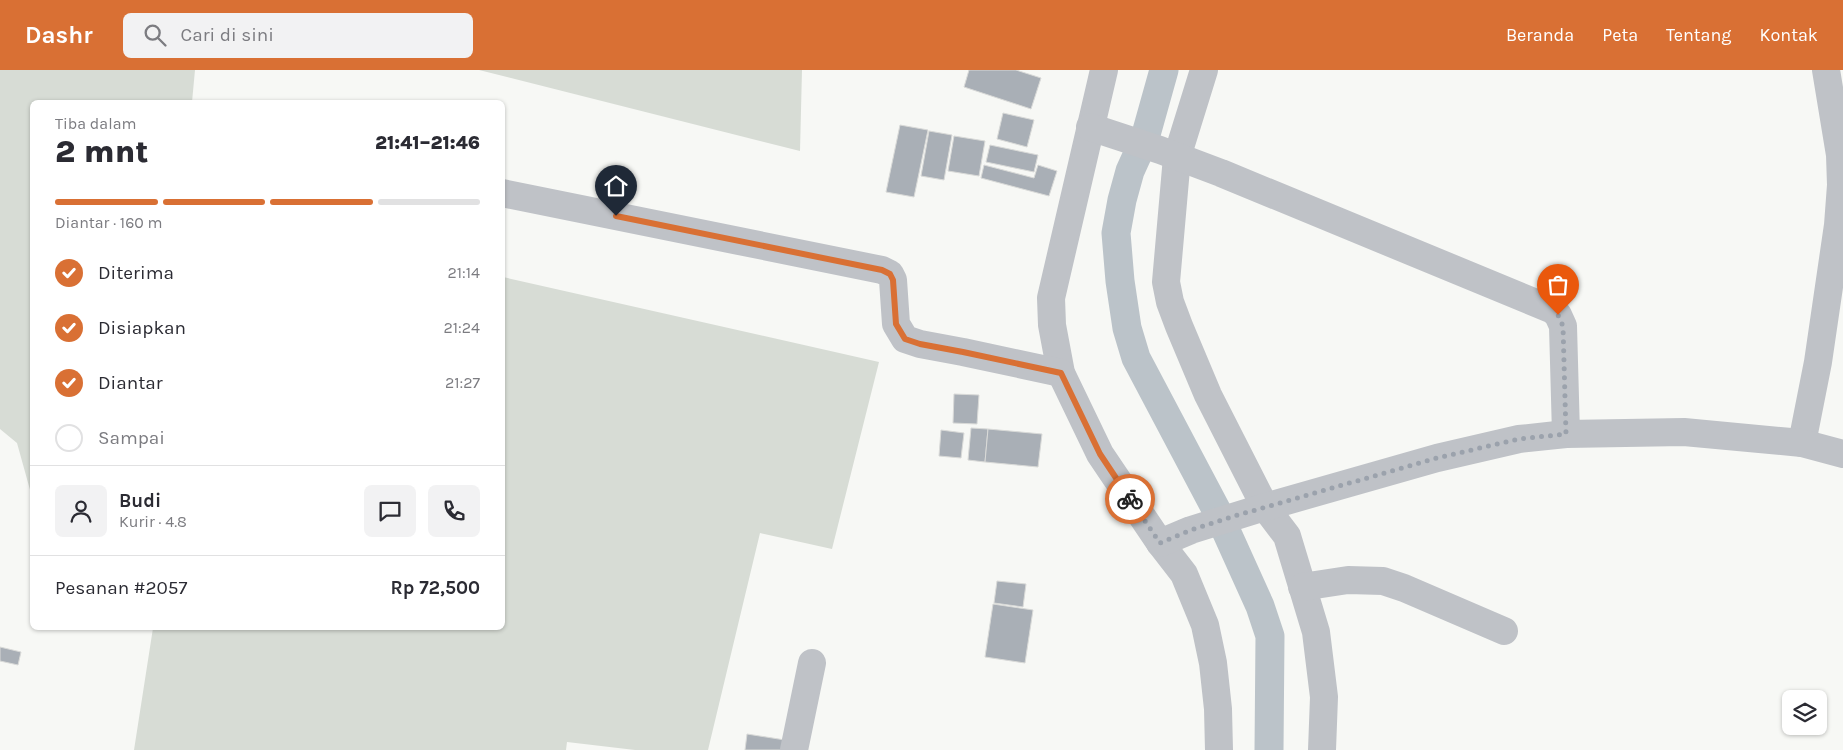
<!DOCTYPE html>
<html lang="id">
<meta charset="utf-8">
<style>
:root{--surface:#fff;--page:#f2f2f3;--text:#2b2b33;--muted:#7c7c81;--line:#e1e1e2;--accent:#d97034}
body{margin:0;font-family:Karla,sans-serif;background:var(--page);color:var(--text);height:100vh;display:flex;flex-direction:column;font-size:19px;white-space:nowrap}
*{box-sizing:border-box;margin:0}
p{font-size:16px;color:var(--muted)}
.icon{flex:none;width:28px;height:28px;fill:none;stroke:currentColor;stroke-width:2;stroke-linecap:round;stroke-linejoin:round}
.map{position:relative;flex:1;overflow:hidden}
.sheet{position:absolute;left:30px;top:30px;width:475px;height:530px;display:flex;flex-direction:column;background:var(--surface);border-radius:8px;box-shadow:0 1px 4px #0004}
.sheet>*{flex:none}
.controls{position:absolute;left:1782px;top:620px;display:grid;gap:10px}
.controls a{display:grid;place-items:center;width:45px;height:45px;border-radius:8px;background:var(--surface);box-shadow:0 1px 4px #0004;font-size:25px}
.pin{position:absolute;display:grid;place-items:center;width:42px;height:42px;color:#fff;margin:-51px -21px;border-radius:50% 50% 50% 0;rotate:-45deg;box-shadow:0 0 5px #0007}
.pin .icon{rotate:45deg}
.courier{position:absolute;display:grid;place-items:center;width:50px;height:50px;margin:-25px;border:4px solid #d97034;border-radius:50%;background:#fff;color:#222;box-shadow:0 1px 6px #0007}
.head em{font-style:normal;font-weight:800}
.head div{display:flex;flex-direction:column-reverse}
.head{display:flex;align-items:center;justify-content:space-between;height:85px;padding:0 25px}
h1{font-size:32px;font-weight:800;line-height:38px}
.bar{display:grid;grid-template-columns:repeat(4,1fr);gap:8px 5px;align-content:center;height:60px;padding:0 25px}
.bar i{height:6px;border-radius:4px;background:var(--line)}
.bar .current{background:var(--accent)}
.bar p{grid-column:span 4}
.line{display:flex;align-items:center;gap:12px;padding:0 25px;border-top:1px solid var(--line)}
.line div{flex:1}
.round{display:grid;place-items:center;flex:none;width:52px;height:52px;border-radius:8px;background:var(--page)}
ol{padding:0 25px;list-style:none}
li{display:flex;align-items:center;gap:15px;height:55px}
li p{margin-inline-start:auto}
li .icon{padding:5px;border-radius:50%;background:var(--accent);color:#fff;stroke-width:4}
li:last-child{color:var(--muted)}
li i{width:28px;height:28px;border:2px solid var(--line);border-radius:50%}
header{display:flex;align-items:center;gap:30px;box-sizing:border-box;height:70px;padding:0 25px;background:var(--accent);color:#fff}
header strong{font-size:24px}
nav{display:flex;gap:28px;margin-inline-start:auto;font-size:18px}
.search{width:350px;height:45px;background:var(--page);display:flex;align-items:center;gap:12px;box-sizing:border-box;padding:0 18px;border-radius:8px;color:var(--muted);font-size:19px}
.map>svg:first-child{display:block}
.green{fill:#d7dcd5}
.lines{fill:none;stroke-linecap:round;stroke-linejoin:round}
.canal{stroke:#bbc3c9;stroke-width:29}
.building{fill:#a9afb6;stroke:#d9dad8}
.minor{stroke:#bfc2c7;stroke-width:28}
.done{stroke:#9ba2ac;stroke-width:5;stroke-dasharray:0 9}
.route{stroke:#d97034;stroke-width:6}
</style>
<header>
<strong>Dashr</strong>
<div class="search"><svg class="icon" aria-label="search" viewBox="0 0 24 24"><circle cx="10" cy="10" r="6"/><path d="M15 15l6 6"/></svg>Cari di sini</div>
<nav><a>Beranda</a><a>Peta</a><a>Tentang</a><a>Kontak</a></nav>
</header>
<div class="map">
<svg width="1843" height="680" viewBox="0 0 1843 680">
<rect width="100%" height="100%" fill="#f7f8f5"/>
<!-- green -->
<g class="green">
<polygon points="0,0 195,0 192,32 32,32 32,427 17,373 0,359"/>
<polygon points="479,0 802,0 800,81"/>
<polygon points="503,207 879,292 832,479 760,463 708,680 635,680 567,672 566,680 134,680 153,558 502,558"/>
</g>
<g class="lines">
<!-- canal -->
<polyline class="canal" points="1164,0 1145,68 1130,101 1122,130 1116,163 1120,211 1127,258 1136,288 1218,443 1260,536 1270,566 1269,680"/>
</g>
<!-- building -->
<g class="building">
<polygon points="969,0 1016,0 1041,8 1031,39 964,17"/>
<polygon points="1003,43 1034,50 1027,77 997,69"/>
<polygon points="900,55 928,60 914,127 886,122"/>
<polygon points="929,61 952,65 944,110 921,106"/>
<polygon points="954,66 985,71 979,106 948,101"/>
<polygon points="990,75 1038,85 1034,102 986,92"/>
<polygon points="984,95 1034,108 1038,95 1057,101 1049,126 981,108"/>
<polygon points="954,324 979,325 977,354 953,353"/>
<polygon points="971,358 988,359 985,392 968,390"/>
<polygon points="988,359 1042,364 1038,397 985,392"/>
<polygon points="941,360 964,363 961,388 939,386"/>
<polygon points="997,511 1026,514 1023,537 994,533"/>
<polygon points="993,534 1033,540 1025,593 985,587"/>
<polygon points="0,577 21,582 18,595 0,591"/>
<polygon points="747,664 785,670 783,680 745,680"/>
</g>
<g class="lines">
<!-- minor -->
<g class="minor">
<polyline points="1104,0 1051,228 1052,255 1061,303 1100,384 1160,473 1184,504 1205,555 1213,593 1218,639 1219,680"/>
<polyline points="1204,0 1177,87 1166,212 1170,232 1179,256 1208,325 1265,437 1287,466 1316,562 1324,627 1322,680"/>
<polyline points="1090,57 1160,80 1221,103 1553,240 1558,245 1563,256 1566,364"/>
<polyline points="502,123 882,200 890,204 893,210 896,254 905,269 920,274 963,282 1061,303"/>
<polyline points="1802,373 1818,292 1838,155 1841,115 1840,85 1826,0"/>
<polyline points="1160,473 1191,460 1265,437 1437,388 1519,369 1566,364 1684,362 1802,373 1843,384"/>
<polyline points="1302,517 1348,510 1383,511 1404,518 1504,561"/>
<polyline points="794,680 812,593"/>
</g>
</g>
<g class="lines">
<!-- done -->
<polyline class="done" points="1130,429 1160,473 1191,460 1238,445 1437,388 1519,369 1566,364 1563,256 1558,245"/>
<!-- route -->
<polyline class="route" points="616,146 882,200 890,204 893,210 896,254 905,269 920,274 963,282 1061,303 1100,384 1130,429"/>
</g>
</svg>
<div class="controls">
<a><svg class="icon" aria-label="layers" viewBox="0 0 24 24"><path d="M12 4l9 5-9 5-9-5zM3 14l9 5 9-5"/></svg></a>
</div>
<div class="pin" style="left:1558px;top:245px;background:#ea580c"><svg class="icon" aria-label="bag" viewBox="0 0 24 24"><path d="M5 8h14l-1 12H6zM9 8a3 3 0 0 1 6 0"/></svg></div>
<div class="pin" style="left:616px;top:146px;background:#1f2937"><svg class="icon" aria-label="home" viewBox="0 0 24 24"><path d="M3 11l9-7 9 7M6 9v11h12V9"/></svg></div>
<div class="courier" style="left:1130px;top:429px"><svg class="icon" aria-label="bike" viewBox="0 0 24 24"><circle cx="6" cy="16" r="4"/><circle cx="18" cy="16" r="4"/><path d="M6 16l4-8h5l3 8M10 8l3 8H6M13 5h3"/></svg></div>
<section class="sheet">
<div class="head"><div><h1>2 mnt</h1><p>Tiba dalam</p></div><em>21:41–21:46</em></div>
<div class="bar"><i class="current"></i><i class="current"></i><i class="current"></i><i></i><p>Diantar · 160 m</p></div>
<ol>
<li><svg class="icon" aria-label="check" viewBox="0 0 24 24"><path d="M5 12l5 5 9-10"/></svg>Diterima<p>21:14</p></li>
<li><svg class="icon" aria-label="check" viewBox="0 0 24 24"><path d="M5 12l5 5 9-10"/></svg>Disiapkan<p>21:24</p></li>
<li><svg class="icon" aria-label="check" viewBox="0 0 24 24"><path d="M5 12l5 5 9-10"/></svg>Diantar<p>21:27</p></li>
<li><i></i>Sampai</li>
</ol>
<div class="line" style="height:90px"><a class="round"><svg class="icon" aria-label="person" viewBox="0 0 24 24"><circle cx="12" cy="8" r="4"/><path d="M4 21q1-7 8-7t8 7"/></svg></a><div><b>Budi</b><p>Kurir · 4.8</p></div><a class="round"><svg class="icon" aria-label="chat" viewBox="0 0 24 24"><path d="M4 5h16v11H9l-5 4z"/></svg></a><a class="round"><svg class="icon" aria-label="phone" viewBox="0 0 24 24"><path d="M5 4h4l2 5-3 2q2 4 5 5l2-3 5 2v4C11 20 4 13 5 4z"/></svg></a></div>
<div class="line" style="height:65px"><div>Pesanan #2057</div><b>Rp 72,500</b></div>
</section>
</div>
